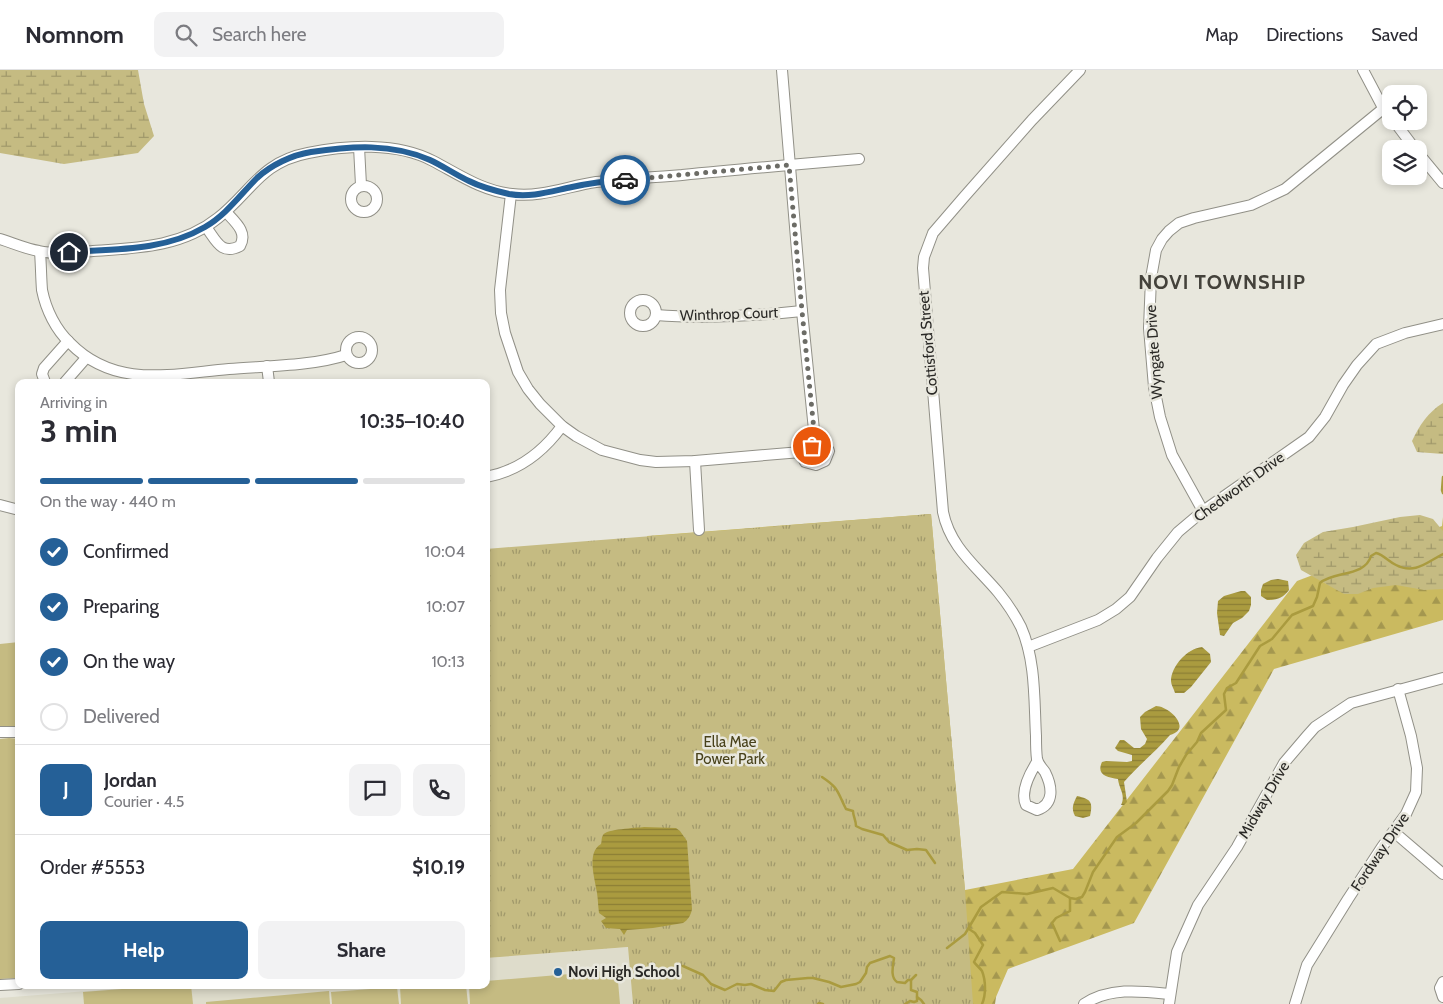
<!DOCTYPE html>
<meta charset="utf-8">
<style>
:root{--surface:#fff;--page:#f2f2f3;--text:#2b2b33;--muted:#7c7c81;--line:#e1e1e2;--accent:#256097}
body{margin:0;font-family:Cabin,sans-serif;background:var(--page);color:var(--text);height:100vh;display:flex;flex-direction:column;font-size:19px;white-space:nowrap}
*{box-sizing:border-box;margin:0}
p{font-size:16px;color:var(--muted)}
.icon{flex:none;width:28px;height:28px;fill:none;stroke:currentColor;stroke-width:2;stroke-linecap:round;stroke-linejoin:round}
.map{position:relative;flex:1;overflow:hidden}
.drawer{position:absolute;left:15px;top:309px;width:475px;height:610px;display:flex;flex-direction:column;background:var(--surface);border-radius:10px;box-shadow:0 2px 8px #0003}
.drawer>*{flex:none}
.tools{position:absolute;left:1382px;top:15px;display:grid;gap:10px}
.tools a{display:grid;place-items:center;width:45px;height:45px;border-radius:10px;background:var(--surface);box-shadow:0 2px 8px #0003;font-size:25px}
.pin{position:absolute;display:grid;place-items:center;width:42px;height:42px;color:#fff;margin:-21px;border:2px solid #fff;border-radius:50%;box-shadow:0 1px 5px #0007}
.courier{position:absolute;display:grid;place-items:center;width:50px;height:50px;margin:-25px;border:4px solid #256097;border-radius:50%;background:#fff;color:#222;box-shadow:0 1px 6px #0007}
.headline em{font-style:normal;font-weight:800}
.headline div{display:flex;flex-direction:column-reverse}
.headline{display:flex;align-items:center;justify-content:space-between;height:85px;padding:0 25px}
h1{font-size:32px;font-weight:800;line-height:38px}
.bar{display:grid;grid-template-columns:repeat(4,1fr);gap:8px 5px;align-content:center;height:60px;padding:0 25px}
.bar i{height:6px;border-radius:4px;background:var(--line)}
.bar .current{background:var(--accent)}
.bar p{grid-column:span 4}
.line{display:flex;align-items:center;gap:12px;padding:0 25px;border-top:1px solid var(--line)}
.line div{flex:1}
.round{display:grid;place-items:center;flex:none;width:52px;height:52px;border-radius:10px;background:var(--page)}
ol{padding:0 25px;list-style:none}
li{display:flex;align-items:center;gap:15px;height:55px}
li p{margin-inline-start:auto}
li .icon{padding:5px;border-radius:50%;background:var(--accent);color:#fff;stroke-width:4}
li:last-child{color:var(--muted)}
li i{width:28px;height:28px;border:2px solid var(--line);border-radius:50%}
.button{display:flex;gap:10px;margin-top:auto;padding:10px 25px}
.button a{flex:1;height:58px;border-radius:10px;background:var(--accent);color:#fff;font-size:20px;font-weight:800;line-height:58px;text-align:center}
.button a+a{background:var(--page);color:var(--text)}
header{display:flex;align-items:center;gap:30px;box-sizing:border-box;height:70px;padding:0 25px;background:var(--surface);border-bottom:1px solid var(--line)}
header strong{font-size:24px}
nav{display:flex;gap:28px;margin-inline-start:auto;font-size:18px}
.search{width:350px;height:45px;background:var(--page);display:flex;align-items:center;gap:12px;box-sizing:border-box;padding:0 18px;border-radius:10px;color:var(--muted);font-size:19px}
.map>svg:first-child{display:block}
.built{fill:#dedccb}
.grass{fill:#c5bb82}
.forest{fill:url(#forest-firs)}
.wetland{fill:url(#wetland-marsh)}
.park{fill:url(#park-tufts)}
.water{fill:url(#water-rules)}
.lines{fill:none;stroke-linecap:round;stroke-linejoin:round}
.stream{stroke:#aa9b3f;stroke-width:2.5}
.minor-casing{stroke:#919087;stroke-width:12}
.minor{stroke:#fff;stroke-width:10}
.done{stroke:#6c6c66;stroke-width:5;stroke-dasharray:0 9}
.route{stroke:#256097;stroke-width:6}
.poi-dot{fill:#256097;stroke:#e8e7dd;stroke-width:2}
.labels{text-anchor:middle;dominant-baseline:central;stroke-width:5;stroke-linejoin:round;paint-order:stroke}
.street-label{font-size:15px;fill:#2a2926;stroke:#e8e7dd}
.park-label{font-size:15px;fill:#48411a;stroke:#e8e7dd}
.poi-label{font-size:15px;font-weight:bold;fill:#2a2926;stroke:#e8e7dd;text-anchor:start}
.district-label{font-size:20px;font-weight:bold;letter-spacing:1px;fill:#44423b;stroke:#e8e7dd}
</style>
<header>
<strong>Nomnom</strong>
<div class="search"><svg class="icon" aria-label="search" viewBox="0 0 24 24"><circle cx="10" cy="10" r="6"/><path d="M15 15l6 6"/></svg>Search here</div>
<nav><a>Map</a><a>Directions</a><a>Saved</a></nav>
</header>
<div class="map">
<svg width="1443" height="934" viewBox="0 0 1443 934">
<defs>
<pattern id="forest-firs" width="22" height="20" patternUnits="userSpaceOnUse" patternTransform="scale(1.25)"><rect width="22" height="20" fill="#caba60"/><path d="M5 1l3.5 6h-7zM16 11l3.5 6h-7z" fill="#a4974f"/></pattern>
<pattern id="wetland-marsh" width="20" height="14" patternUnits="userSpaceOnUse" patternTransform="scale(1.25)"><rect width="20" height="14" fill="#c5bb82"/><path d="M1 5h8M5 5V1M11 12h8M15 12V8" fill="none" stroke="#a0986a"/></pattern>
<pattern id="park-tufts" width="24" height="20" patternUnits="userSpaceOnUse" patternTransform="scale(1.25)"><rect width="24" height="20" fill="#c5bb82"/><path d="M3 7l-1-3M5 7V3M7 7l1-3M15 17l-1-3M17 17v-4M19 17l1-3" fill="none" stroke="#a0986a"/></pattern>
<pattern id="water-rules" width="6" height="5" patternUnits="userSpaceOnUse" patternTransform="scale(1.25)"><rect width="6" height="5" fill="#aa9b3f"/><path d="M0 2.5h6" fill="none" stroke="#8b7e35"/></pattern>
</defs>
<rect width="100%" height="100%" fill="#e8e7dd"/>
<!-- built -->
<polygon class="built" points="629,877 633,934 0,934 0,928 162,915 486,915 486,888"/>
<!-- grass -->
<g class="grass">
<polygon points="19,572 19,584 15,584 19,620 19,657 0,658 0,574"/>
<polygon points="9,668 19,669 19,908 0,909 0,669"/>
<polygon points="617,900 620,934 470,934 469,915 486,915 486,911"/>
<polygon points="174,915 191,915 193,934 84,934 83,922"/>
<polygon points="423,915 466,915 468,934 401,934 400,917"/>
<polygon points="397,917 399,934 332,934 331,922"/>
<polygon points="329,921 330,934 206,934 206,932"/>
</g>
<!-- forest -->
<polygon class="forest" points="931,444 965,820 1073,799 1297,511 1442,456 1443,447 1443,550 1274,599 1134,853 1008,899 996,927 995,934 681,934 647,466"/>
<!-- wetland -->
<g class="wetland">
<polygon points="0,0 138,0 144,34 154,66 138,83 64,94 0,83"/>
<path d="M1443,333V384L1417,382L1412,371C1419,356 1428,342 1443,333Z"/>
<polygon points="1420,445 1433,449 1443,461 1443,519 1424,520 1396,515 1373,518 1358,524 1344,524 1301,500 1296,485 1304,473 1323,462 1353,457 1400,447"/>
</g>
<!-- park -->
<polygon class="park" points="931,444 965,820 973,934 633,934 628,877 486,888 486,479"/>
<!-- water -->
<g class="water">
<path d="M1278,509L1288,511L1289,520C1283,528 1277,530 1267,530L1261,526V520L1263,514L1271,510Z"/>
<polygon points="1241,521 1245,521 1251,527 1251,535 1249,541 1242,548 1233,553 1224,566 1220,565 1217,543 1218,531 1224,526"/>
<path d="M1202,577L1210,584L1211,592L1191,617L1184,623H1175C1174,619 1171,615 1171,611C1171,596 1188,578 1202,577Z"/>
<path d="M1156,636C1169,636 1193,659 1170,665C1156,681 1139,695 1124,712L1127,732L1124,735H1121C1126,725 1119,719 1118,709C1107,707 1096,705 1102,692L1106,691L1127,692L1132,691V685L1118,681L1115,678L1120,670H1124L1134,678H1140L1145,674L1147,669L1141,659L1140,647L1145,642Z"/>
<path d="M1077,726C1091,729 1093,732 1090,746L1083,748L1075,746C1071,738 1073,734 1077,726Z"/>
<path d="M644,757L676,758L680,761L687,771L692,839C691,845 688,850 683,853L653,858L627,860L624,865L620,859L606,858L601,851L606,848L599,843C598,836 598,829 597,823C595,808 586,783 601,774C602,771 601,768 603,765C606,759 636,758 644,757Z"/>
</g>
<g class="lines">
<!-- stream -->
<g class="stream">
<polyline points="1443,407 1442,420 1443,423"/>
<path d="M822,707C840,719 837,722 846,739L853,741C853,746 856,750 856,756L862,759L883,765L889,772L907,780L917,779L926,780L935,793"/>
<path d="M969,859L975,863L983,875L974,892C976,895 980,898 982,901C986,911 986,925 982,934"/>
<polyline points="1060,871 1052,853 1056,848 1070,841 1070,828"/>
<path d="M947,878L965,864L981,837L1002,822L1027,824L1053,818L1070,828L1076,829L1082,827L1085,822L1093,802L1117,767L1136,753L1168,721L1172,715L1179,697L1186,685L1197,672L1201,663L1226,640L1224,624L1227,618L1236,613L1260,576L1272,569L1292,545L1313,536L1317,527L1320,513C1333,501 1365,507 1371,486L1376,483C1384,485 1388,491 1396,495C1415,505 1427,492 1443,484"/>
<path d="M683,896L703,905L711,914L725,920L737,914L745,915L751,914L765,920L774,921L781,912L786,910L808,908H813L829,912L841,917L856,914L860,912L866,903L867,897L870,893L890,886L894,888C893,896 890,907 897,912L905,913L908,910H911L916,905"/>
<polyline points="911,910 911,920 917,922 917,927"/>
<polyline points="818,934 819,933 823,934"/>
<polyline points="905,934 910,931 914,932 917,931 917,927 921,930 924,934"/>
</g>
<!-- minor casing -->
<g class="minor-casing">
<g id="minor">
<polyline points="1363,0 1381,34 1391,48"/>
<polyline points="1394,51 1415,79"/>
<polyline points="359,77 361,115"/>
<polyline points="1419,84 1443,113"/>
<circle cx="364" cy="129" r="13"/>
<polyline points="511,124 500,220 501,243 505,263 518,302 528,319 540,334 562,356 576,366 602,380 640,390 656,392 695,391 801,382 812,376 815,370 802,241 782,0"/>
<path d="M206,157C216,170 221,186 240,176C248,162 235,152 226,142"/>
<path d="M0,169C13,173 26,179 39,181C56,185 76,182 93,181C137,178 182,177 218,148C251,122 261,92 308,83C347,75 397,72 433,91C458,104 482,121 512,124C541,128 568,116 596,112C625,109 654,107 682,105C741,99 800,94 859,89"/>
<path d="M40,182C41,194 41,207 42,220C46,240 56,260 70,273C115,319 171,304 229,299C264,296 313,296 346,285"/>
<circle cx="643" cy="243" r="13"/>
<path d="M656,245C705,249 753,246 802,241"/>
<circle cx="359" cy="280" r="13"/>
<polyline points="267,296 269,312"/>
<polyline points="45,312 42,304 44,298 68,271"/>
<polyline points="65,312 86,288"/>
<polyline points="801,382 805,392 816,395 825,391 829,381 824,372 815,370"/>
<polyline points="695,391 699,460"/>
<path d="M486,407C519,401 543,382 562,356"/>
<polyline points="0,435 19,440"/>
<polyline points="1203,441 1172,385 1160,347 1154,317 1149,258 1151,208 1156,180 1162,169 1169,161 1179,153 1194,148 1251,135 1285,119 1384,38"/>
<polyline points="1028,577 1098,550 1116,539 1130,527 1157,488 1178,462 1203,441 1309,367 1325,347 1343,315 1357,295 1376,274 1405,263 1443,254"/>
<polyline points="0,662 19,662"/>
<path d="M1037,692C1030,703 1020,722 1026,735L1037,740C1055,734 1052,716 1045,702C1042,698 1038,694 1037,689C1036,682 1036,674 1036,666C1034,631 1036,591 1021,557C1015,545 1007,533 998,522C976,496 950,477 943,442L923,198L924,187L933,163L964,127L1032,50L1080,0"/>
<polyline points="1394,762 1443,804"/>
<polyline points="1443,912 1440,918 1443,927"/>
<polyline points="0,915 19,914"/>
<path d="M1084,934C1110,917 1141,921 1170,924"/>
<polyline points="1169,934 1177,882 1198,835 1237,777 1284,693 1307,666 1315,657 1351,633 1443,608"/>
<polyline points="1295,934 1307,895 1348,829 1382,777 1406,744 1416,722 1417,698 1411,666 1398,619"/>
</g>
</g>
<!-- minor -->
<use href="#minor" class="minor"/>
</g>
<g class="lines">
<!-- done -->
<polyline class="done" points="625,110 789,95 802,241 815,370 812,376"/>
<!-- route -->
<path class="route" d="M69,182C115,179 164,181 205,157C226,145 240,125 257,108C271,95 292,85 311,82C351,76 392,73 430,90C443,96 456,105 469,111C481,117 496,121 509,124C531,128 552,121 572,117C590,113 607,111 625,110"/>
</g>
<!-- markers -->
<circle class="poi-dot" cx="558" cy="902" r="5"/>
<g class="labels">
<!-- street labels -->
<g class="street-label">
<text transform="translate(729 244) rotate(-2)">Winthrop Court</text>
<text transform="translate(928 273) rotate(-95)">Cottisford Street</text>
<text transform="translate(1154 282) rotate(-94)">Wyngate Drive</text>
<text transform="translate(1239 417) rotate(-36)">Chedworth Drive</text>
<text transform="translate(1264 730) rotate(-60)">Midway Drive</text>
<text transform="translate(1380 782) rotate(-56)">Fordway Drive</text>
</g>
<!-- park labels -->
<g class="park-label">
<text x="730" y="672">Ella Mae<tspan x="730" dy="17">Power Park</tspan></text>
</g>
<!-- poi labels -->
<g class="poi-label">
<text x="568" y="902">Novi High School</text>
</g>
<!-- district labels -->
<g class="district-label">
<text x="1222" y="212">NOVI TOWNSHIP</text>
</g>
</g>
</svg>
<div class="tools">
<a><svg class="icon" aria-label="locate" viewBox="0 0 24 24"><circle cx="12" cy="12" r="6"/><path d="M12 2v4M12 18v4M2 12h4M18 12h4"/></svg></a>
<a><svg class="icon" aria-label="layers" viewBox="0 0 24 24"><path d="M12 4l9 5-9 5-9-5zM3 14l9 5 9-5"/></svg></a>
</div>
<div class="pin" style="left:812px;top:376px;background:#ea580c"><svg class="icon" aria-label="bag" viewBox="0 0 24 24"><path d="M5 8h14l-1 12H6zM9 8a3 3 0 0 1 6 0"/></svg></div>
<div class="pin" style="left:69px;top:182px;background:#1f2937"><svg class="icon" aria-label="home" viewBox="0 0 24 24"><path d="M3 11l9-7 9 7M6 9v11h12V9"/></svg></div>
<div class="courier" style="left:625px;top:110px"><svg class="icon" aria-label="car" viewBox="0 0 24 24"><path d="M5 17H2v-5l4-1 3-4h7l3 4 3 1v5h-3M9 17h6M6 11h13"/><circle cx="7" cy="17" r="2"/><circle cx="17" cy="17" r="2"/></svg></div>
<section class="drawer">
<div class="headline"><div><h1>3 min</h1><p>Arriving in</p></div><em>10:35–10:40</em></div>
<div class="bar"><i class="current"></i><i class="current"></i><i class="current"></i><i></i><p>On the way · 440 m</p></div>
<ol>
<li><svg class="icon" aria-label="check" viewBox="0 0 24 24"><path d="M5 12l5 5 9-10"/></svg>Confirmed<p>10:04</p></li>
<li><svg class="icon" aria-label="check" viewBox="0 0 24 24"><path d="M5 12l5 5 9-10"/></svg>Preparing<p>10:07</p></li>
<li><svg class="icon" aria-label="check" viewBox="0 0 24 24"><path d="M5 12l5 5 9-10"/></svg>On the way<p>10:13</p></li>
<li><i></i>Delivered</li>
</ol>
<div class="line" style="height:90px"><b class="round" style="background:var(--accent);color:#fff">J</b><div><b>Jordan</b><p>Courier · 4.5</p></div><a class="round"><svg class="icon" aria-label="chat" viewBox="0 0 24 24"><path d="M4 5h16v11H9l-5 4z"/></svg></a><a class="round"><svg class="icon" aria-label="phone" viewBox="0 0 24 24"><path d="M5 4h4l2 5-3 2q2 4 5 5l2-3 5 2v4C11 20 4 13 5 4z"/></svg></a></div>
<div class="line" style="height:65px"><div>Order #5553</div><b>$10.19</b></div>
<div class="button"><a>Help</a><a>Share</a></div>
</section>
</div>
